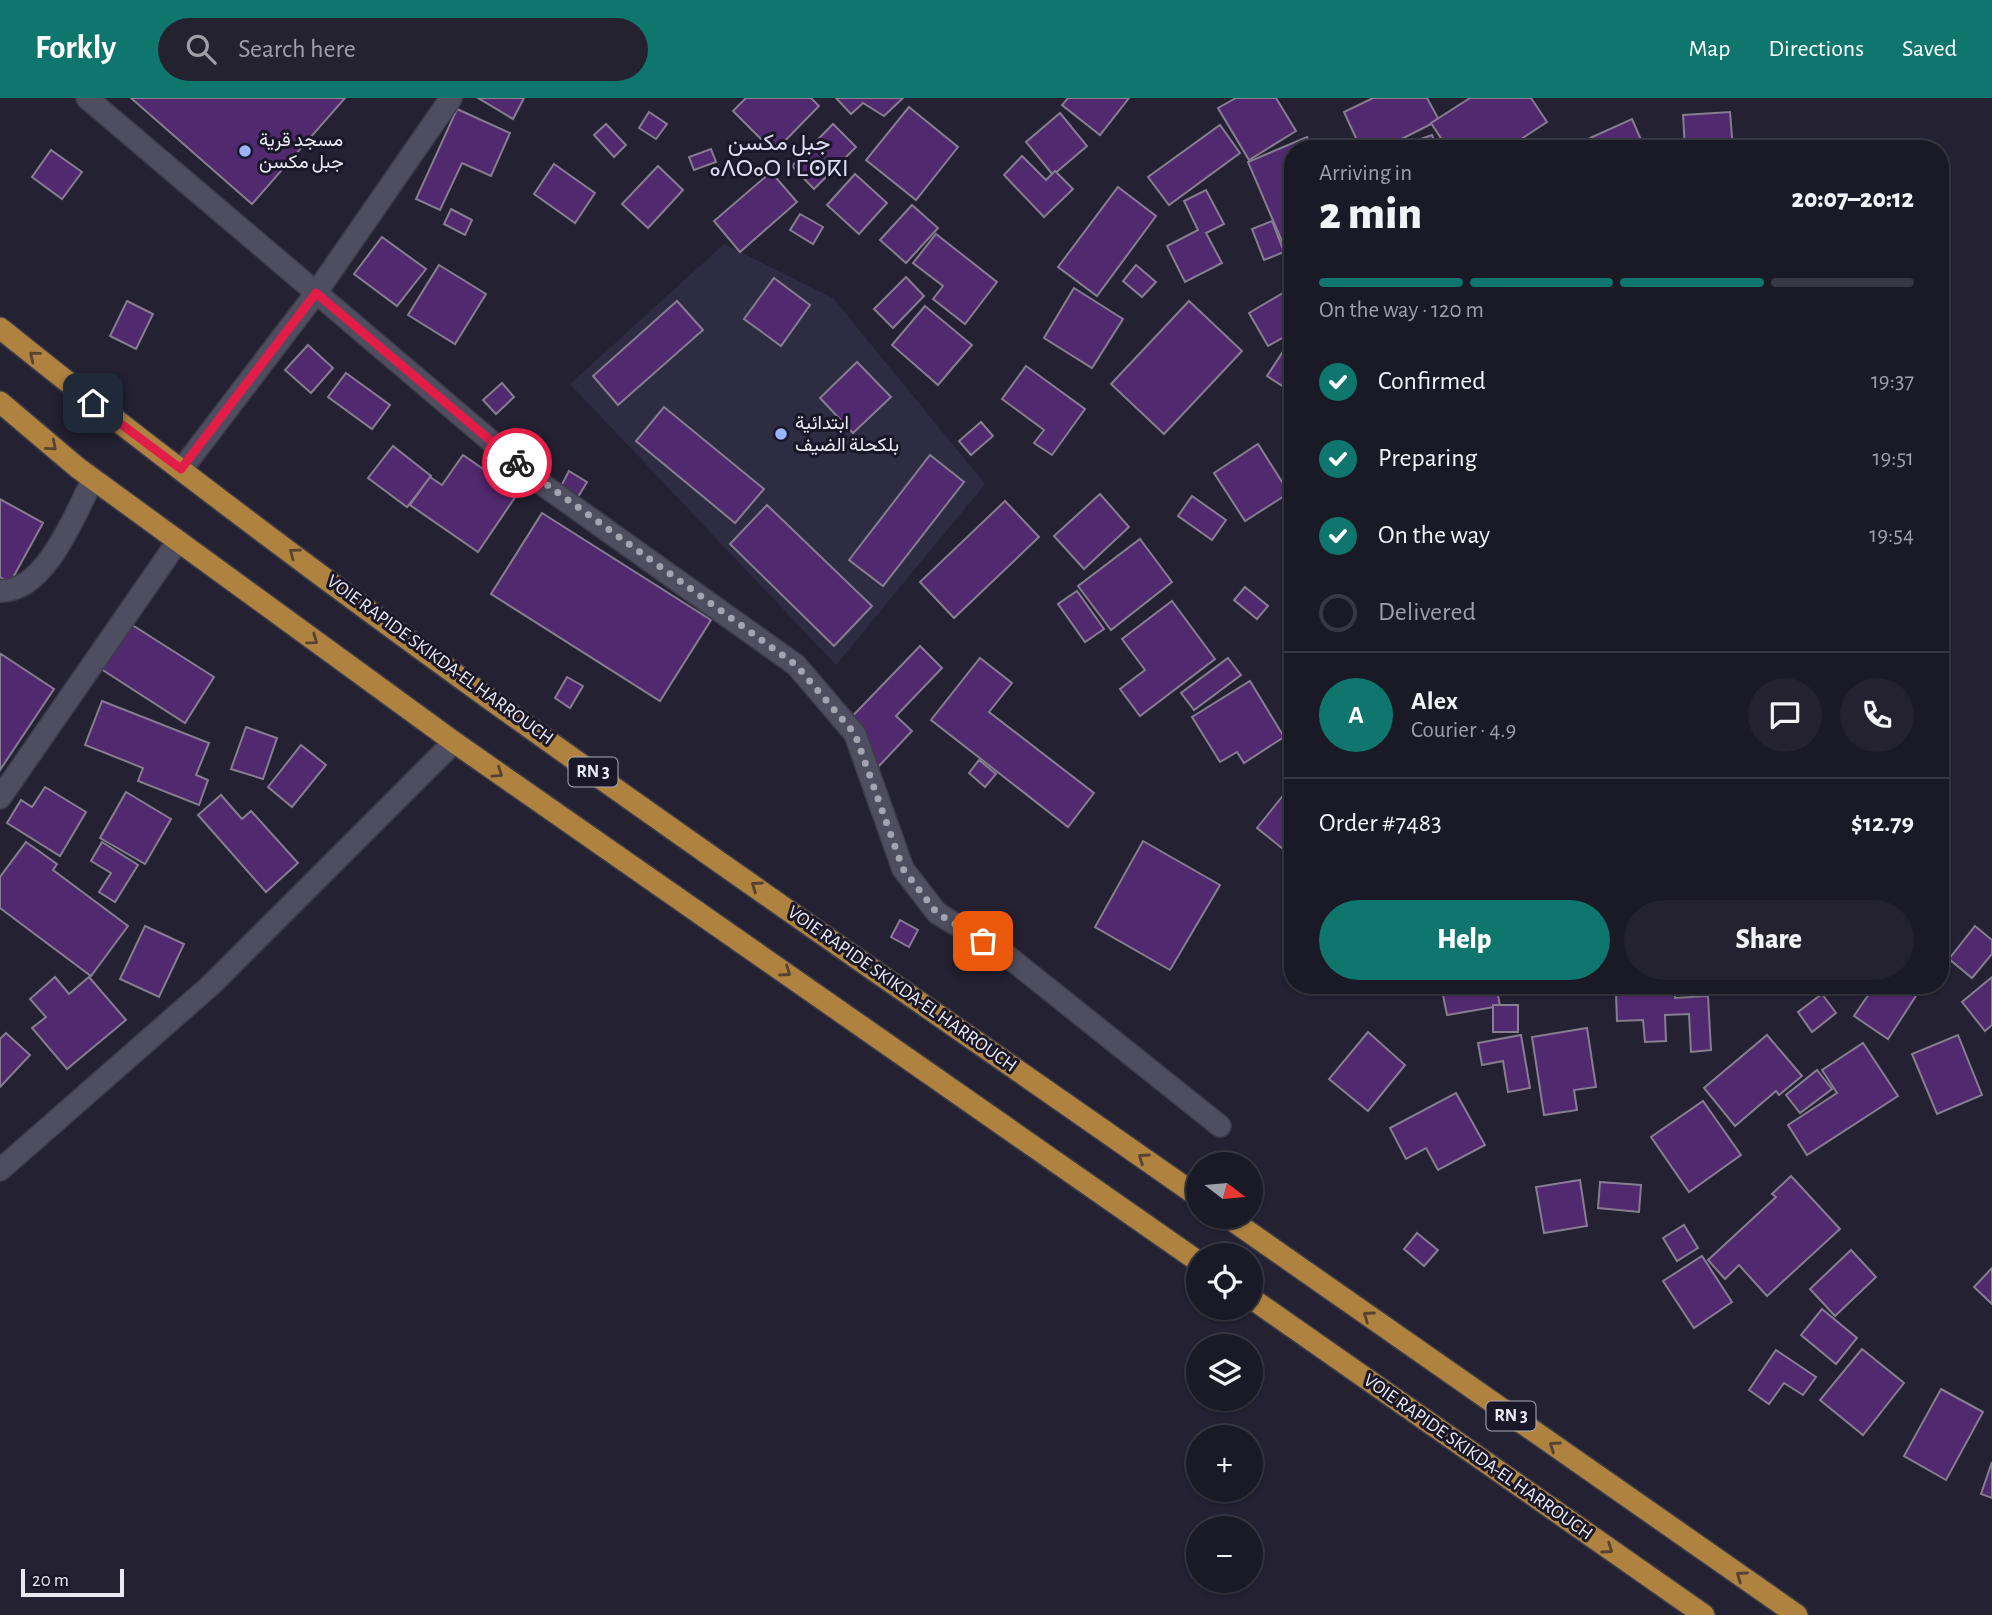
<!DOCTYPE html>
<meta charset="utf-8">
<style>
:root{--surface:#1a1926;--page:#23222e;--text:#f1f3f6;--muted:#9fa0a7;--line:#383843;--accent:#0f766e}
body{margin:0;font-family:"Alegreya Sans",Vazirmatn,"Noto Sans Tifinagh",sans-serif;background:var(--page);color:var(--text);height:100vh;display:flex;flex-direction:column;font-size:26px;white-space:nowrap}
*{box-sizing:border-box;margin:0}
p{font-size:23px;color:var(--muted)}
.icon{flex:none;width:38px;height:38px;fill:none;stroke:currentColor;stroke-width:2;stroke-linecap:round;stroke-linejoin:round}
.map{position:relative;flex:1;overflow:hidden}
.panel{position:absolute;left:1284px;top:42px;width:665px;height:854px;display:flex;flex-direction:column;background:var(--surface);border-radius:28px;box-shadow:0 2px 5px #0004,0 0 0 2px var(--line)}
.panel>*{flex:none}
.needle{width:46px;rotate:106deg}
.controls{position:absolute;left:1186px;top:1054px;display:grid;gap:14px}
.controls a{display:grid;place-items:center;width:77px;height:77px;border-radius:50%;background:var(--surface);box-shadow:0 2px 5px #0004,0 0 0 2px var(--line);font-size:35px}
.scale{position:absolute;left:21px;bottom:18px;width:103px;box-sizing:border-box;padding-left:7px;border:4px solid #e9e9f4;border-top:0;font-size:19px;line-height:24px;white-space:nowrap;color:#e9e9f4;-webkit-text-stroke:5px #1a1828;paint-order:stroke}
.pin{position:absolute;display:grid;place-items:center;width:60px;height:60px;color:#fff;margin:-30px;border-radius:14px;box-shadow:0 4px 10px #0006}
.courier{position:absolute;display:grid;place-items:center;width:70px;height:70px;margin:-35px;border:5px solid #e11d48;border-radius:50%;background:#fff;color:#222;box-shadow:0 2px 9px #0007}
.headline em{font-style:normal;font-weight:800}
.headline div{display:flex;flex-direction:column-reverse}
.headline{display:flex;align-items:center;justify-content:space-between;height:119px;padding:0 35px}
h1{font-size:46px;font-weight:800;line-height:52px}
.bar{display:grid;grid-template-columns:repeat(4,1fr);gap:10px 7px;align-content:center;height:84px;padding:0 35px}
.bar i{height:9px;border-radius:5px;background:var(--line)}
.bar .selected{background:var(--accent)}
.bar p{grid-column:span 4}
.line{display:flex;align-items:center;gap:18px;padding:0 35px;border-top:2px solid var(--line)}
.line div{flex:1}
.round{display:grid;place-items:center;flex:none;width:74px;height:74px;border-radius:37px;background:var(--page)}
ol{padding:0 35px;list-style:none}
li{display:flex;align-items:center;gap:21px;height:77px}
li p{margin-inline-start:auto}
li .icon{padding:7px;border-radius:50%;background:var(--accent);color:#fff;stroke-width:4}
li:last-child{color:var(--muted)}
li i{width:38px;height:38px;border:4px solid var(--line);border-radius:50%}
.cta{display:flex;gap:14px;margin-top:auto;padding:14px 35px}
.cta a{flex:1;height:80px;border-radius:42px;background:var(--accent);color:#fff;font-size:28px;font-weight:800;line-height:80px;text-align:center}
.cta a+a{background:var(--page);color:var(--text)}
header{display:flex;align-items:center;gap:42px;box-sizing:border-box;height:98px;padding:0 35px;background:var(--accent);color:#fff}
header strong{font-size:33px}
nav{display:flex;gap:38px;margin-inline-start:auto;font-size:24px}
.search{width:490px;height:63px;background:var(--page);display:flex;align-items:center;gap:18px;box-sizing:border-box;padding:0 24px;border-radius:38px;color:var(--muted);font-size:26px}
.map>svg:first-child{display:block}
.built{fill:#2e2c42}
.building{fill:#51296f;stroke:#867d90;stroke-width:2}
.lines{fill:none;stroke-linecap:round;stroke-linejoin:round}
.minor-casing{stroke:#3d3c49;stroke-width:24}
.trunk-casing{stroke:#3d3c49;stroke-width:24}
.minor{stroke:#4f4e60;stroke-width:21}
.trunk{stroke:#af833f;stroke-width:21}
.oneway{stroke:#564331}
.done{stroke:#a4a3b0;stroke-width:7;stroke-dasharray:0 12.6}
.route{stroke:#e11d48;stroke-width:9}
.poi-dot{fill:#9cb4fd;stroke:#1a1828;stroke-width:2.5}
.labels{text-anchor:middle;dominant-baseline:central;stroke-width:6;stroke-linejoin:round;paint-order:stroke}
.shield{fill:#1a1828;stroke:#abaab7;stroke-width:2}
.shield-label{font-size:18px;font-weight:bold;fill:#e9e9f4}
.poi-label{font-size:19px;fill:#e9e9f4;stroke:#1a1828;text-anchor:start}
.street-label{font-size:19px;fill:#e9e9f4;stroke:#1a1828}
.quarter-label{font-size:23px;fill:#dcdbf1;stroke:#1a1828}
</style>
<header>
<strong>Forkly</strong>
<div class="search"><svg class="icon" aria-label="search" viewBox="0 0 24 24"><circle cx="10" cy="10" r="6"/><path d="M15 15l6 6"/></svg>Search here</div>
<nav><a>Map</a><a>Directions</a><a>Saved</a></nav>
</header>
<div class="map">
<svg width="1992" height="1517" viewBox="0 0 1992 1517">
<rect width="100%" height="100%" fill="#232132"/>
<!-- built -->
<polygon class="built" points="724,146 833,200 985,386 836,567 570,286"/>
<!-- building -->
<g class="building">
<polygon points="131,0 345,0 252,106"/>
<polygon points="478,0 524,0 513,21"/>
<polygon points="746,0 811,0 819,8 774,54 733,13"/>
<polygon points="836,0 903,0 884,18 863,5 851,16"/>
<polygon points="1068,0 1129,0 1100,37 1062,7"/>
<polygon points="1236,0 1276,0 1296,33 1249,62 1218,10"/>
<polygon points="1373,0 1427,0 1439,22 1382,51 1361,51 1344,14"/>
<polygon points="1470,0 1531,0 1547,24 1506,51 1488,51 1484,45 1474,51 1448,51 1431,25"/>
<polygon points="909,9 958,49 916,102 866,62"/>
<polygon points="457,11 510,35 491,78 462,65 440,112 416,101"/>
<polygon points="649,14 667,26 656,41 639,30"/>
<polygon points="1730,14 1733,51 1685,51 1683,17"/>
<polygon points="1060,15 1087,48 1053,77 1026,44"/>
<polygon points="1632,21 1645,51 1595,51 1590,40"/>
<polygon points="606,26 626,47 614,59 594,37"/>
<polygon points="833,26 856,49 814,91 792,68"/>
<polygon points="1220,27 1240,55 1169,107 1148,79"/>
<polygon points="1432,37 1437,51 1392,51"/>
<polygon points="1307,39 1312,51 1293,51 1293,143 1284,148 1248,64"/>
<polygon points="711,51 716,64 694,72 689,59"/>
<polygon points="51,52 82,74 62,101 32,79"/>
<polygon points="1022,58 1046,82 1055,73 1073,91 1044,119 1004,77"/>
<polygon points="554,66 595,95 575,125 534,96"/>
<polygon points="658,68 683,92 648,130 622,106"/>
<polygon points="771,74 797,104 740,154 714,123"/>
<polygon points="855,76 887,105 859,136 827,107"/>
<polygon points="1118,89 1156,118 1097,198 1058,169"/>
<polygon points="1206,92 1224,126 1206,135 1222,165 1185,184 1167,148 1198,132 1184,103"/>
<polygon points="912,107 938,130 906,165 880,142"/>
<polygon points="451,111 472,122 465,137 444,126"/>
<polygon points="800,116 823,129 813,146 790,132"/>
<polygon points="1272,123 1284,154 1264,162 1252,131"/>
<polygon points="936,136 997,184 965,226 933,201 943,188 913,165"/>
<polygon points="382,139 426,171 397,208 354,176"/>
<polygon points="439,167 486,196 455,246 408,217"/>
<polygon points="1136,167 1156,184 1142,199 1123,183"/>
<polygon points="906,179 924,198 893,230 874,211"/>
<polygon points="774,180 810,207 781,248 744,221"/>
<polygon points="1293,189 1293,234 1268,248 1249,215"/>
<polygon points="1074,190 1123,221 1092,270 1044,240"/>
<polygon points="127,203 153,216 136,251 110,238"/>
<polygon points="677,203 703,232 618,307 593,278"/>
<polygon points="1189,203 1242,253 1164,336 1111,286"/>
<polygon points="925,208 972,247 938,287 892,247"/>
<polygon points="308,247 333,270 311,295 285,272"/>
<polygon points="1284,252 1293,258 1293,295 1267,278"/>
<polygon points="857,264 891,299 853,335 820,300"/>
<polygon points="1026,268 1085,311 1052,357 1034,345 1044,332 1002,301"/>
<polygon points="346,275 390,307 372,331 328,299"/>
<polygon points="502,285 514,299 496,316 483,302"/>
<polygon points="664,309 764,391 735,425 636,343"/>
<polygon points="981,324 993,338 971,357 959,343"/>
<polygon points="1258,346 1289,395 1245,423 1214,375"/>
<polygon points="393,348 431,378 407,409 368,380"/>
<polygon points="463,357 518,395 478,454 410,407 430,379 442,387"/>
<polygon points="930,357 964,384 883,488 849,462"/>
<polygon points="569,373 587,384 575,404 558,394"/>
<polygon points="1100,396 1129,429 1084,471 1054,438"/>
<polygon points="1192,398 1226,422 1212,442 1178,418"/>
<polygon points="0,401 43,425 10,485 0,479"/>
<polygon points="1005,403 1039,439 954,520 920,484"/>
<polygon points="767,407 872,508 834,548 730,446"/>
<polygon points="542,415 711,522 660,603 491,496"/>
<polygon points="1140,441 1172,484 1111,532 1078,488"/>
<polygon points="1245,489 1268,508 1257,521 1234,502"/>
<polygon points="1077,493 1104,531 1085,544 1058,506"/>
<polygon points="1172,503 1215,561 1140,618 1120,591 1145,572 1122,541"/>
<polygon points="126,523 214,579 185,625 98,569"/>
<polygon points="920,548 942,570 896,618 912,633 879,668 840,631"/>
<polygon points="1,556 54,591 0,672 0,559"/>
<polygon points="980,560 1012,585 989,614 1094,695 1068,729 931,622"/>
<polygon points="1228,560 1241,577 1194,612 1181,595"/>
<polygon points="567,579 583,588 570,610 555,600"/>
<polygon points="1250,583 1284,639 1244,665 1237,654 1220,664 1192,619"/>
<polygon points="102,603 209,645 196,677 208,682 199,707 138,683 143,670 85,647"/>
<polygon points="246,629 277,640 263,681 231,671"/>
<polygon points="301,647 326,667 292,709 268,689"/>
<polygon points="979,662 996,676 985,689 969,675"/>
<polygon points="1293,685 1293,759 1257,730"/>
<polygon points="45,689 86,714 60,758 7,725 21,702 32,709"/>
<polygon points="126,694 171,721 145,766 100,740"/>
<polygon points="221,697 242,721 251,713 298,765 266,794 198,717"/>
<polygon points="1143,743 1220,787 1170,872 1095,829"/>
<polygon points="26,744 57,766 53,772 128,828 91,878 0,810 0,779"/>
<polygon points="102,744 138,767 115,804 99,794 111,775 91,763"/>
<polygon points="900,822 918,832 909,849 891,839"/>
<polygon points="145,828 184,846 159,899 120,881"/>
<polygon points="1975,828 1992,842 1992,856 1972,880 1949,861"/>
<polygon points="55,879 69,896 89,879 126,922 67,971 32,930 46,919 30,901"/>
<polygon points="1992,879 1992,927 1985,933 1962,904"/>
<polygon points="1464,887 1496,887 1500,908 1447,917 1442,892"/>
<polygon points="1875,887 1923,887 1888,941 1854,918"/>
<polygon points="1675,892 1675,900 1708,898 1711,952 1691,954 1689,916 1665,917 1666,943 1645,944 1643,922 1617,923 1616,896"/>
<polygon points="1822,896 1836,915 1812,934 1798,914"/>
<rect x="1493" y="907" width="25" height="27"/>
<polygon points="1587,930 1596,989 1574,992 1577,1012 1544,1017 1532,939"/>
<polygon points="1368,934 1405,967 1368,1013 1329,981"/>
<polygon points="6,935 30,957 0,989 0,941"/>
<polygon points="1521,937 1530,990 1508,994 1503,963 1482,967 1478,945"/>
<polygon points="1767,937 1802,978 1779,997 1776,993 1735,1028 1704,990"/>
<polygon points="1958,937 1982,997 1937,1016 1912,956"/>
<polygon points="1863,945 1898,998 1807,1057 1788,1027 1837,995 1822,972"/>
<polygon points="1817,972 1832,991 1800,1015 1786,997"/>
<polygon points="1456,995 1485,1047 1438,1072 1426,1050 1406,1061 1390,1030"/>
<polygon points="1703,1003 1741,1057 1689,1094 1651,1039"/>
<polygon points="1791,1078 1840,1131 1767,1198 1739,1167 1725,1181 1708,1162 1776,1099 1772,1096"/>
<polygon points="1580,1082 1587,1128 1544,1135 1536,1089"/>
<polygon points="1600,1084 1641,1087 1639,1114 1598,1110"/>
<polygon points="1684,1127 1698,1150 1677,1163 1663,1140"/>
<polygon points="1417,1135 1438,1152 1424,1168 1404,1151"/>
<polygon points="1851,1152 1876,1179 1835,1218 1810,1191"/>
<polygon points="1702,1158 1732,1204 1694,1230 1663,1183"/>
<polygon points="1992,1170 1992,1206 1974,1189"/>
<polygon points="1822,1211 1857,1240 1836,1266 1801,1237"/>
<polygon points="1862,1251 1904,1285 1863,1337 1820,1302"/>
<polygon points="1776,1252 1816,1279 1803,1297 1784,1285 1769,1306 1749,1292"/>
<polygon points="1941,1291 1983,1314 1946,1382 1904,1358"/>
<polygon points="1992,1364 1992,1400 1981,1396"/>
</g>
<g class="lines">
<!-- minor casing -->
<g class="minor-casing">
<g id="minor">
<polyline points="87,0 539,384 796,567 855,636 903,771 937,815 1006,857 1220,1028"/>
<polyline points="182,371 316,195 451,0"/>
<path d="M0,493C46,494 75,416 93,381"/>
<polyline points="0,700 178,443"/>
<polyline points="0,1072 211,887 454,644"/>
</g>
</g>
<!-- trunk casing -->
<g class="trunk-casing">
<g id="trunk">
<path d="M0,230C384,539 795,816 1199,1099"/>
<polyline points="0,304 78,370 454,644 1199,1164"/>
<polyline points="1226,1118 1797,1517"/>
<polyline points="1251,1200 1704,1517"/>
</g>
</g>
<!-- minor -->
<use href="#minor" class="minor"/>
<!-- trunk -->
<use href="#trunk" class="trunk"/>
</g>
<!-- one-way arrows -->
<defs><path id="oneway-chevron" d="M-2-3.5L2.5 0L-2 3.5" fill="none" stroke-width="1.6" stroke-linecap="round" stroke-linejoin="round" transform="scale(1.75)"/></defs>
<g class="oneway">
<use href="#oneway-chevron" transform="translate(34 258) rotate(-141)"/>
<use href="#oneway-chevron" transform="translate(52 348) rotate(40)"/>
<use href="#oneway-chevron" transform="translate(294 455) rotate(-143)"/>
<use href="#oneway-chevron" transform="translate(313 542) rotate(36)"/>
<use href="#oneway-chevron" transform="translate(498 675) rotate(34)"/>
<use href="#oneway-chevron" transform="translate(756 788) rotate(-145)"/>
<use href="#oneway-chevron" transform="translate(786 874) rotate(35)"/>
<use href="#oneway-chevron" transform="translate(1143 1060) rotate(-145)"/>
<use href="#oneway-chevron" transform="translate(1368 1218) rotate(-145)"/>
<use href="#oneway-chevron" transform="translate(1554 1348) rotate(-145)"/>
<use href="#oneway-chevron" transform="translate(1608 1451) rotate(35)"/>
<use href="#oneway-chevron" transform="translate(1741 1478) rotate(-145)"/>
</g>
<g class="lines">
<!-- done -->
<polyline class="done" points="517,365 796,567 855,636 903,771 937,815 983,843"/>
<!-- route -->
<polyline class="route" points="93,305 181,371 316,195 517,365"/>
</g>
<!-- markers -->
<g class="poi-dot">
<circle cx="245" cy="53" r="7"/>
<circle cx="781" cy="336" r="7"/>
</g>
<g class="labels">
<!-- shield labels -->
<g class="shield">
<rect x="568.5" y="659.5" width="49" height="29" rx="5"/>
<rect x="1486.5" y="1303.5" width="49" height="29" rx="5"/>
</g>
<g class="shield-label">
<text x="593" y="674">RN 3</text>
<text x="1511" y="1318">RN 3</text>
</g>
<!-- poi labels -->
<g class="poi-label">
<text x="259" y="42">مسجد قرية<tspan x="259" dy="22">جبل مكسن</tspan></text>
<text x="795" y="325">ابتدائية<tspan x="795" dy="22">بلكحلة الضيف</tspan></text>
</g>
<!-- street labels -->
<g class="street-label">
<text transform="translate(440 562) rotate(36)">VOIE RAPIDE SKIKDA-EL HARROUCH</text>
<text transform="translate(902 891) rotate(35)">VOIE RAPIDE SKIKDA-EL HARROUCH</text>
<text transform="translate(1478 1359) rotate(35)">VOIE RAPIDE SKIKDA-EL HARROUCH</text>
</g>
<!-- quarter labels -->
<g class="quarter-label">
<text x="779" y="45">جبل مكسن<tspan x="779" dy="26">ⴰⴷⵔⴰⵔ ⵏ ⵎⵙⴽⵏ</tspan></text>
</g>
</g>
</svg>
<div class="controls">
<a><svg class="needle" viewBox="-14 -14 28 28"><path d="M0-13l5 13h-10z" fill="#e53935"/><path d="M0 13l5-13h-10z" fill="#9fa0a7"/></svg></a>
<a><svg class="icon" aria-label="locate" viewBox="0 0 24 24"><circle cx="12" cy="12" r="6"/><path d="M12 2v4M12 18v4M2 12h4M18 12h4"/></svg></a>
<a><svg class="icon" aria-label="layers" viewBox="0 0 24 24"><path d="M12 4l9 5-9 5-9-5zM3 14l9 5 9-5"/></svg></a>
<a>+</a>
<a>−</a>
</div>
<div class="scale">20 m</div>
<div class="pin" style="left:983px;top:843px;background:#ea580c"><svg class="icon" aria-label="bag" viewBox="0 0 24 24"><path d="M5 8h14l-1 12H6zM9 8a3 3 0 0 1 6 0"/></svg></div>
<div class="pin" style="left:93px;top:305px;background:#1f2937"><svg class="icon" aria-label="home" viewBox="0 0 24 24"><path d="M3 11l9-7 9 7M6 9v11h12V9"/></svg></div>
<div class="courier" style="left:517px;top:365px"><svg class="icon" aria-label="bike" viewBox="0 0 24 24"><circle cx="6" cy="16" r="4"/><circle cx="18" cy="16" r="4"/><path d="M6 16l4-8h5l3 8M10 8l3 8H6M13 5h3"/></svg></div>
<section class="panel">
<div class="headline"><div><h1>2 min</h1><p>Arriving in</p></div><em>20:07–20:12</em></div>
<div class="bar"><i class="selected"></i><i class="selected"></i><i class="selected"></i><i></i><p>On the way · 120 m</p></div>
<ol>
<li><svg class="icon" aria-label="check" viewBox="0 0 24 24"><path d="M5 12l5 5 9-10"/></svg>Confirmed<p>19:37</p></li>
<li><svg class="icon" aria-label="check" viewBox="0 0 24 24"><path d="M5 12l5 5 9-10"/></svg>Preparing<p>19:51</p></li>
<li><svg class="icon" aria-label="check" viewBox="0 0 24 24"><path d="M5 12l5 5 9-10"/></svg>On the way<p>19:54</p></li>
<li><i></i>Delivered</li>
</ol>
<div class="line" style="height:126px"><b class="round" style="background:var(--accent);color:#fff">A</b><div><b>Alex</b><p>Courier · 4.9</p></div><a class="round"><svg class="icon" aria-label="chat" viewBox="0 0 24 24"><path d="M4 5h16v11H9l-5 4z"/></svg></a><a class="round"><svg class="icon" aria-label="phone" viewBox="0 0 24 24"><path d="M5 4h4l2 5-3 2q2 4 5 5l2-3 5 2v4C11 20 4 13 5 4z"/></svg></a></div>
<div class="line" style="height:91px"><div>Order #7483</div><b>$12.79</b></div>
<div class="cta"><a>Help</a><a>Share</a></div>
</section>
</div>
